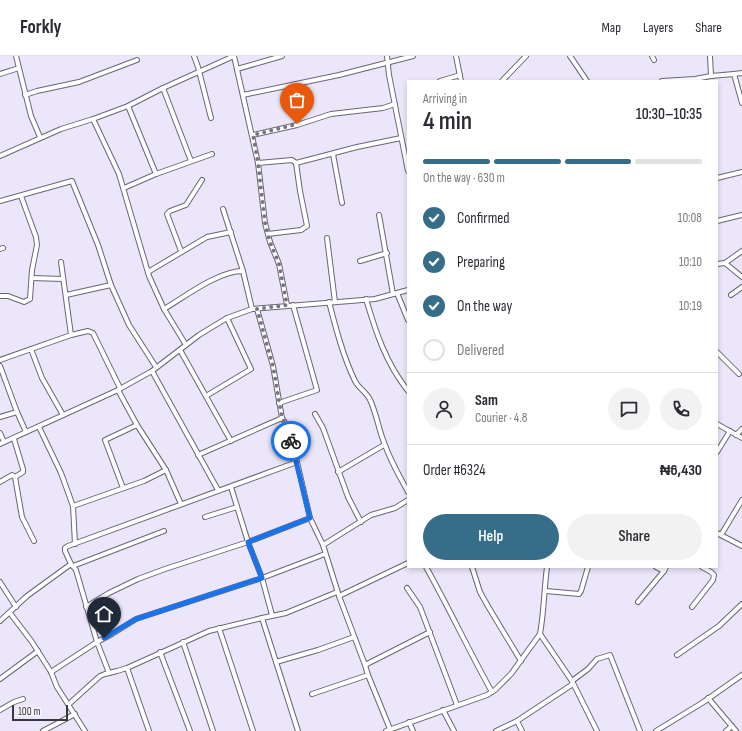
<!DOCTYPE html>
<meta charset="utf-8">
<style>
:root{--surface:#fff;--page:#f2f2f3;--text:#2b2b33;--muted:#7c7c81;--line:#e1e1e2;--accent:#366d88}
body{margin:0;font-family:"Sofia Sans Condensed",sans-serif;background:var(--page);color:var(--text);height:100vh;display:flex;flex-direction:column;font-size:15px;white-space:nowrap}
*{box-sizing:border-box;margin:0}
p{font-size:13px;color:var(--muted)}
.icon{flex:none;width:22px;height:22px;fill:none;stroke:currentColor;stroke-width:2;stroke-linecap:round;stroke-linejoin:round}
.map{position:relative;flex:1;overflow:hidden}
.drawer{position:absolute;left:407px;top:24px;width:311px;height:488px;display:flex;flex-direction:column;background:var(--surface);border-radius:0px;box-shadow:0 2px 6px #0003}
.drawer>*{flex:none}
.scale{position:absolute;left:12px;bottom:10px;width:56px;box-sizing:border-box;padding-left:4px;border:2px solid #3a383f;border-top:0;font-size:11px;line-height:14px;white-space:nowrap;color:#3a383f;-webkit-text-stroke:3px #f8f5fd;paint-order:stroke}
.pin{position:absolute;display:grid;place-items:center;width:34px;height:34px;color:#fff;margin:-41px -17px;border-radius:50% 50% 50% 0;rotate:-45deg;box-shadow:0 0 4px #0007}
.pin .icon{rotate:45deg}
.courier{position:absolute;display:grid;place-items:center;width:40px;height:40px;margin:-20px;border:3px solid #1a73e8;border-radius:50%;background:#fff;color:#222;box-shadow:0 1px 5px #0007}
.head em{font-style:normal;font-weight:600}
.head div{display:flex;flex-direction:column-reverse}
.head{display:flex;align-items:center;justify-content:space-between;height:68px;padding:0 16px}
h1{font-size:26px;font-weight:600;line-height:30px}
.bar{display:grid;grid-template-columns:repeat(4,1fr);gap:6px 4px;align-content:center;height:48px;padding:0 16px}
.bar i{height:5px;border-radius:3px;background:var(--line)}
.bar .current{background:var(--accent)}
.bar p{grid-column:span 4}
.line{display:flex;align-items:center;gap:10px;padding:0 16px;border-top:1px solid var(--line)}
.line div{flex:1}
.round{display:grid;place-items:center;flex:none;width:42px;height:42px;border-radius:21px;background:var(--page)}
ol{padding:0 16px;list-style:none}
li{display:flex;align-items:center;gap:12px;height:44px}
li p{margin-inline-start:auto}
li .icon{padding:4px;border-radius:50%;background:var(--accent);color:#fff;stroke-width:4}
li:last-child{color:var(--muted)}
li i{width:22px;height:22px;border:2px solid var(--line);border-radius:50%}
.button{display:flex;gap:8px;margin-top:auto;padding:8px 16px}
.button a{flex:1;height:46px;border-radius:24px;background:var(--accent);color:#fff;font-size:16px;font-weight:600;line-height:46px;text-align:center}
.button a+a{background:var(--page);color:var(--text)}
header{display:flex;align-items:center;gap:24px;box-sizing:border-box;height:56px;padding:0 20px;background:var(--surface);border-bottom:1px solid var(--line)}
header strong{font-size:19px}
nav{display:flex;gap:22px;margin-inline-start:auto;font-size:14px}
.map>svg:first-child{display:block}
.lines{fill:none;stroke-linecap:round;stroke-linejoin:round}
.minor-casing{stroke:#6a6575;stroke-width:6}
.minor{stroke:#fff;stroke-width:4}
.done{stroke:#787580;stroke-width:4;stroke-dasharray:0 7.2}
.route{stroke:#1a73e8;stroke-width:5}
</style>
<header>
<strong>Forkly</strong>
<nav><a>Map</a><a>Layers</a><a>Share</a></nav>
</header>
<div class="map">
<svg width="742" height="675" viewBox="0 0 742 675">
<rect width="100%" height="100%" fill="#ece6fa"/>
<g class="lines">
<!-- minor casing -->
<g class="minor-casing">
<g id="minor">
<polyline points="16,0 31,60 40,81"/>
<polyline points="194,0 198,11 211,62"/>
<polyline points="234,0 258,107 265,167 270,186 279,208 287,249"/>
<polyline points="387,0 389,19 408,115"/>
<polyline points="456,0 461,25"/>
<polyline points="570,0 587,25"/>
<polyline points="652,0 654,4"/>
<polyline points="710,0 711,20 734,18 742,47"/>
<polyline points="237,13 282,0"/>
<polyline points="0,18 19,12"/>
<polyline points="734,18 742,17"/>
<polyline points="440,25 460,19"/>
<polyline points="502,25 526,0"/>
<polyline points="662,25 695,23 711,20"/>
<polyline points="163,32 191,105"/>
<polyline points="25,39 37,35 79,26 137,4"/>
<polyline points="243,39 339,19 413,0"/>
<polyline points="128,50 156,118"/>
<polyline points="93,63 119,118 149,220 164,253 186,289"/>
<polyline points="253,79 297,69 331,58 383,52 395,48"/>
<polyline points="333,98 342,147"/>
<polyline points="0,100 61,73 93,63 128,50 163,32 234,0"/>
<polyline points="258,107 292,104 296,107 357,91 401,82"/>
<polyline points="717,122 742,116"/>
<polyline points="124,132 156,118 212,98"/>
<polyline points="0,145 72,125 98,189 111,229 129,269 156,311"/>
<polyline points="223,153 243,215 252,253"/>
<polyline points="379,159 393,238"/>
<polyline points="717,165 742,159"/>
<polyline points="268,178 301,174 307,170 300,135 296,107"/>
<polyline points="327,182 335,246"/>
<polyline points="0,193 3,192"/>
<polyline points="181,195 167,158 170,155 186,149 202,124"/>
<polyline points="360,205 387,197"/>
<polyline points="725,207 742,221"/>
<polyline points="717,208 725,207 742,195"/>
<polyline points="148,216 207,181 231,176"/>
<polyline points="32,222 63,223"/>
<polyline points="397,237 408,264"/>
<polyline points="66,239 111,229"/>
<polyline points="731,239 742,231"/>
<polyline points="0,240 8,240 24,246 30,243 32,214 37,189 36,181 21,140"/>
<path d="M366,243C376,277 386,307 408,335"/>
<path d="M329,246C336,273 343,300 355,325C359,333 368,337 371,346C377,360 379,375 385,389C391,406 400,421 408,436"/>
<path d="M164,253C186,240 218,215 243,215"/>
<polyline points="71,279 88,275 93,277 120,332"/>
<polyline points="31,293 42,322 63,359"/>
<polyline points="180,294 231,385"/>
<polyline points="717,296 739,318"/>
<polyline points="0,304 71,279 61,206"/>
<polyline points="0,310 17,356 26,376"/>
<polyline points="152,315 218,434"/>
<polyline points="118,334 137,369 166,414 181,448"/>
<polyline points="206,340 251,313 227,262"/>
<polyline points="279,347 317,334 293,249"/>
<polyline points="315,358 323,372 348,441 361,466"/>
<polyline points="0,361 17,356"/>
<polyline points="717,368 742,382"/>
<polyline points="39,371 61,417 73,450"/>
<polyline points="0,377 4,386"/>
<polyline points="736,379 742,373"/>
<polyline points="14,383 23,413 23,416 15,421"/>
<polyline points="0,388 118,334 152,315 199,279 227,262 252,253 375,243 408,234"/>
<polyline points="717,396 730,375"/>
<polyline points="198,399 282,362"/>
<polyline points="297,406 310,462 323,489 339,540 365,609 368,619 390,673"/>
<polyline points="338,416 384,389"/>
<polyline points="0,426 12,419 15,421 22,461 34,485"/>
<polyline points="231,431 248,486 262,522 272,559"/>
<polyline points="123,432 105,384 137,369"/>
<polyline points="205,461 237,451"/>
<polyline points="717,477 742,490"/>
<polyline points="721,479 742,444"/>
<polyline points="75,488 73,450 144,425 166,414"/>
<polyline points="323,489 371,459 395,452 408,444"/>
<polyline points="71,508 76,514 97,586 109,617"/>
<polyline points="73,510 164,475"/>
<path d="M426,511C449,552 469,595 492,636"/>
<polyline points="472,511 480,536 489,552 521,605"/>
<polyline points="656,511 664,515 666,511"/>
<polyline points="0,526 16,551"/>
<polyline points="407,532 420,551 457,649"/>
<polyline points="546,535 579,538 581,535 588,511"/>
<polyline points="339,540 408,507"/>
<polyline points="638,546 664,515"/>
<polyline points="86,551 109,537 138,523 165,513 248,486 310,462"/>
<polyline points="692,551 713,524 714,519 711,516 702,511"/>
<polyline points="10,557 32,586 51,616 57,631 85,675"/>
<polyline points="262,562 286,557 337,536"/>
<polyline points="0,565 27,540 71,508 65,495 65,492 68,490 297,406 286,368 282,362 273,310 257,253"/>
<polyline points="219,572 253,675"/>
<polyline points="540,578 572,625 597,675"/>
<polyline points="183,586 213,675"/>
<polyline points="160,596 190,675"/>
<polyline points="677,599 719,570 742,548"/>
<polyline points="276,606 318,594 354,581"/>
<polyline points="365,609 430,576"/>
<polyline points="127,612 149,675"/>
<polyline points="51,616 97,586 112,578 136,563 262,522 325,498"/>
<polyline points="0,623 38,595"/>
<polyline points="572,625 588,613 597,603 610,599 640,675"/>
<polyline points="312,638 368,619"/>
<polyline points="708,642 736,675"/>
<polyline points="69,648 100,620 105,618 117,615 127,612 209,575 262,562 298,675"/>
<polyline points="0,654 14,646 23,643"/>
<polyline points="443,654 454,675"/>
<polyline points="517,665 573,628"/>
<polyline points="409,666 413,675"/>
<polyline points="43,675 75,658"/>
<path d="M386,675L487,639L495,634L511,618L540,578C544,556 544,534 547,511"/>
<polyline points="496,675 517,665 522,675"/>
<polyline points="656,675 702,647 742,619"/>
<polyline points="726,675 732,670"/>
</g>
</g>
<!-- minor -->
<use href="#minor" class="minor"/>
</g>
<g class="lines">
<!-- done -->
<polyline class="done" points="291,385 286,368 282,362 273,310 257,253 287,249 279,208 270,186 265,167 258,107 253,79 297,68"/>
<!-- route -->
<polyline class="route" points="104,582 136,563 262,522 248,486 310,462 291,385"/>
</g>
</svg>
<div class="scale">100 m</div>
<div class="pin" style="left:297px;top:68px;background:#ea580c"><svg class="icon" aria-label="bag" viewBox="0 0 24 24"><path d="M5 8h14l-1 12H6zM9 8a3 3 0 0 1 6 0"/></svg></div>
<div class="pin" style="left:104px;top:582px;background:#1f2937"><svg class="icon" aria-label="home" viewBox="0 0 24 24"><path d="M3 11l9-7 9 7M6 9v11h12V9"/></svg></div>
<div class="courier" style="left:291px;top:385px"><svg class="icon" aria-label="bike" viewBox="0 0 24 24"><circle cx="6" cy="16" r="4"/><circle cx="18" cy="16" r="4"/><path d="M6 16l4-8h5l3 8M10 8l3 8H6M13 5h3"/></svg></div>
<section class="drawer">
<div class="head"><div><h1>4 min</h1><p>Arriving in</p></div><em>10:30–10:35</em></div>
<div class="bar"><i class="current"></i><i class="current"></i><i class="current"></i><i></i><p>On the way · 630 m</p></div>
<ol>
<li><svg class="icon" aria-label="check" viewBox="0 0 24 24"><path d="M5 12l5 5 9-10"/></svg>Confirmed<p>10:08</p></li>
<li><svg class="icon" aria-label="check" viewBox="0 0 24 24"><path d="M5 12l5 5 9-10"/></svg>Preparing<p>10:10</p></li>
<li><svg class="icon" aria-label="check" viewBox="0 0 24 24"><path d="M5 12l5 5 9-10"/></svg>On the way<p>10:19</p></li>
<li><i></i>Delivered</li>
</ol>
<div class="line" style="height:72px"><a class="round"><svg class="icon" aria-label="person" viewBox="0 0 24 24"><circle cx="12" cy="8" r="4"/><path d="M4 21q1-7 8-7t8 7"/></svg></a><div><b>Sam</b><p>Courier · 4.8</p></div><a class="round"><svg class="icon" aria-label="chat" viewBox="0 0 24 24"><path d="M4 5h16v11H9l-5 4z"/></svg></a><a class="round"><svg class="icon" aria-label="phone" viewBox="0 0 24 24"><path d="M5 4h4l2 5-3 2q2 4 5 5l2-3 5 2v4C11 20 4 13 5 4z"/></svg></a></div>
<div class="line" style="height:52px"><div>Order #6324</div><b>₦6,430</b></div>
<div class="button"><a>Help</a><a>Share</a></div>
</section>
</div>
